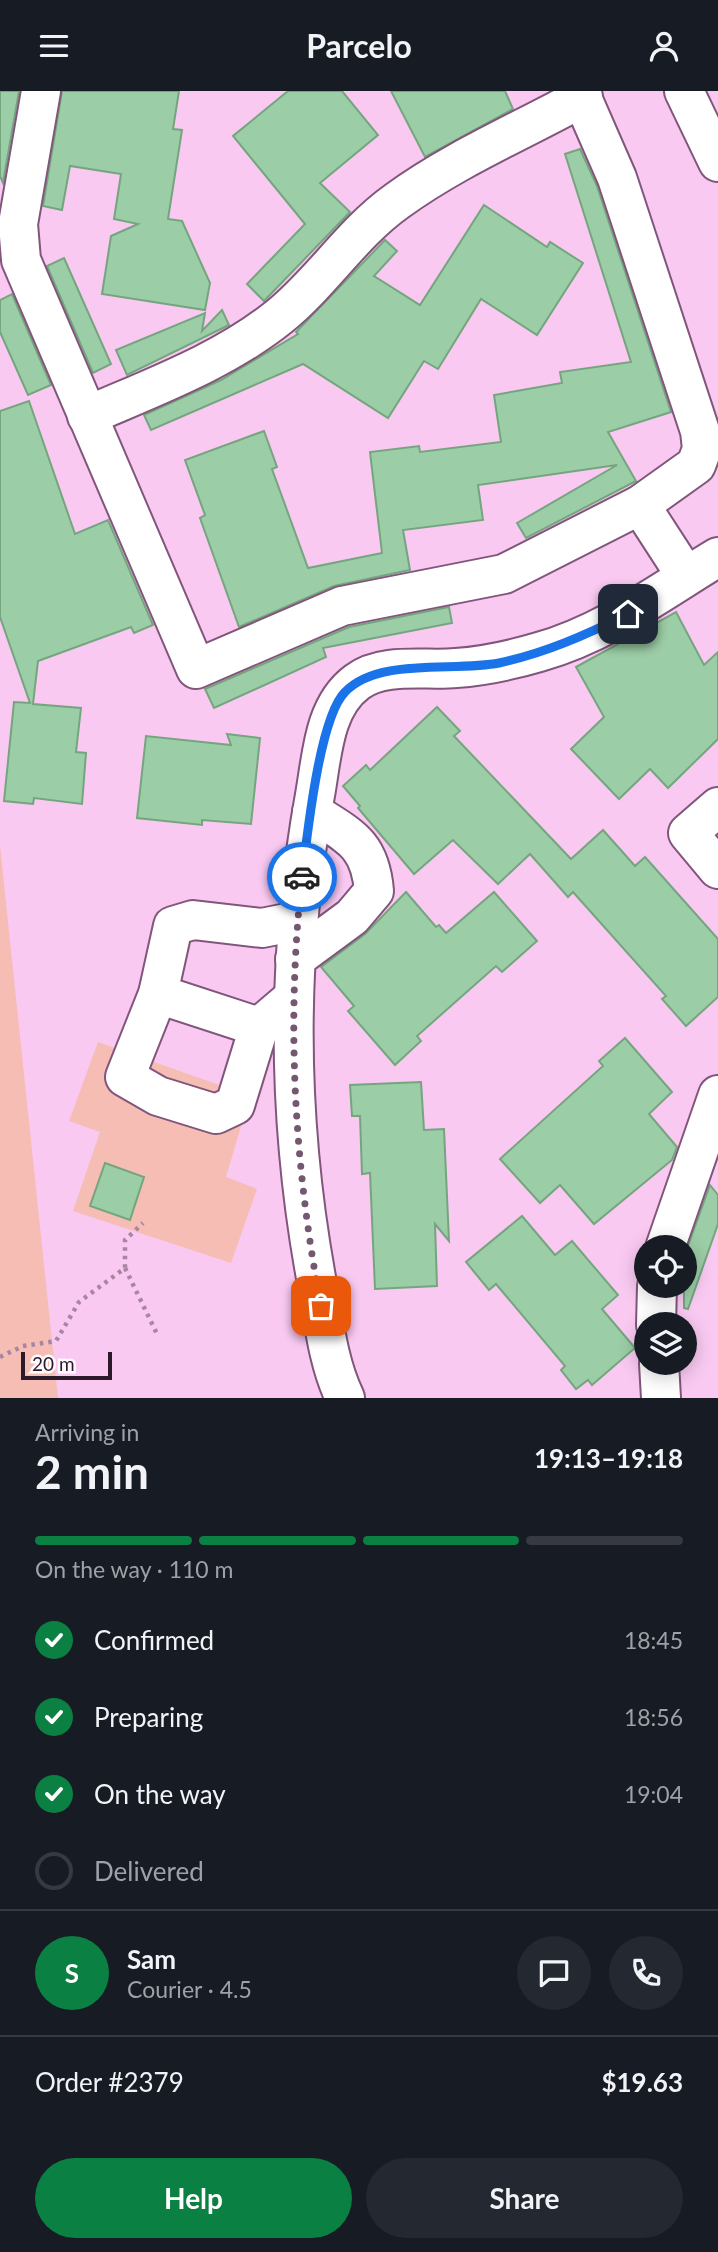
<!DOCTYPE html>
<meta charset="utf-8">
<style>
:root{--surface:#171b24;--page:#242831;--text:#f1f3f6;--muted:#9ea1a6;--line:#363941;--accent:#0b8043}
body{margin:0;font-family:Lato,sans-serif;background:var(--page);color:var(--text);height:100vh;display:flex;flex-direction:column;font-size:26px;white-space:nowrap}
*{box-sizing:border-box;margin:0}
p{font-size:23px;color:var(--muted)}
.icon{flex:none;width:38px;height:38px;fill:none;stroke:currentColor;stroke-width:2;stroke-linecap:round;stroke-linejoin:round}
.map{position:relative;height:1307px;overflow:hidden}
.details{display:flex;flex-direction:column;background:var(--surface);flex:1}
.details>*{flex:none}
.controls{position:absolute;left:634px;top:1144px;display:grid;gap:14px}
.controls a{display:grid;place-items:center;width:63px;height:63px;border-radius:50%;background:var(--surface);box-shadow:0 4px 18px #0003;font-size:35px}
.scale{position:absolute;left:21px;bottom:18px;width:91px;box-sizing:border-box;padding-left:7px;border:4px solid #2c1a2a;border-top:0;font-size:19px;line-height:24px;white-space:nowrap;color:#2c1a2a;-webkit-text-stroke:5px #fffafe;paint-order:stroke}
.pin{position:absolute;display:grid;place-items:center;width:60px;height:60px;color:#fff;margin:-30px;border-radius:14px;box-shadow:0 4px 10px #0006}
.courier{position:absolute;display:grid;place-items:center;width:70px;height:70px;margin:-35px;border:5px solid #1a73e8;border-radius:50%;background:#fff;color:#222;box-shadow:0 2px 9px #0007}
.summary em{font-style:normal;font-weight:700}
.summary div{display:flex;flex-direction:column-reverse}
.summary{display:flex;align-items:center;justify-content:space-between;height:119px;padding:0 35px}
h1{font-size:46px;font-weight:700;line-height:52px}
.bar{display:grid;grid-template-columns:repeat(4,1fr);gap:10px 7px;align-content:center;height:84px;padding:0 35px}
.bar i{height:9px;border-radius:5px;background:var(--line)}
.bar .current{background:var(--accent)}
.bar p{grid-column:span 4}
.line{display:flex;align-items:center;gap:18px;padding:0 35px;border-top:2px solid var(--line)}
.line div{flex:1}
.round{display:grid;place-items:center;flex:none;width:74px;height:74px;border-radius:37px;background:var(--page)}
ol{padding:0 35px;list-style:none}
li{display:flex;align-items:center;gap:21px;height:77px}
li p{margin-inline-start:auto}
li .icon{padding:7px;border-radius:50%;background:var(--accent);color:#fff;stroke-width:4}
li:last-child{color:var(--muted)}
li i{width:38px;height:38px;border:4px solid var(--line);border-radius:50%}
.cta{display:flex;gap:14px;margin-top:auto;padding:14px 35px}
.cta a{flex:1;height:80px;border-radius:42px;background:var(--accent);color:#fff;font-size:28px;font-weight:700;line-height:80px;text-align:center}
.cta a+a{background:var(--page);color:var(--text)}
header{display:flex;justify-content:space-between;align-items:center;height:91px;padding:0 35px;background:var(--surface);font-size:32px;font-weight:700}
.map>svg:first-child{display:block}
.green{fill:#f5bdb3}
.building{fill:#9bcda6;stroke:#75a57f;stroke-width:2}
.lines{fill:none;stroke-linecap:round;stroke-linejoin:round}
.minor-casing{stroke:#80567b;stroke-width:42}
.path{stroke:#a985a4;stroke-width:4.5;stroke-dasharray:3.5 5;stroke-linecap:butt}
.minor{stroke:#fff;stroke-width:38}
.done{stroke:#745770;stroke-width:7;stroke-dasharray:0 12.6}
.route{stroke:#1a73e8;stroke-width:9}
</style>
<header><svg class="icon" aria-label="menu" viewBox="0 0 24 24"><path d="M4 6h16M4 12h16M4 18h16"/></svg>Parcelo<svg class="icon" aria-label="person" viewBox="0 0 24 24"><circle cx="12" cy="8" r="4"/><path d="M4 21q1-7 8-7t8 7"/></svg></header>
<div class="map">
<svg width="718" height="1307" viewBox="0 0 718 1307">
<rect width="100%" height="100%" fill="#f9c9f2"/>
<!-- green -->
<g class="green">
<polygon points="0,755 58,1307 0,1307"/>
<polygon points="98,951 250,1005 226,1086 257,1098 231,1172 73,1120 100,1041 69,1030"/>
</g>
<!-- building -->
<g class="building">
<polygon points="0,0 19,0 3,92 0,85"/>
<polygon points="62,0 179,0 173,38 182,39 168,128 182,130 210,192 205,219 102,203 111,145 138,133 114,128 121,83 70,75 62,119 43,115"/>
<polygon points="288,0 342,0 378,44 320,92 350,121 264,210 247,193 305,133 233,45"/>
<polygon points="391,0 505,0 513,18 425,66"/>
<polygon points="580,58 597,95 671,321 608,341 636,390 526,447 517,432 617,374 478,394 483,429 403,439 410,479 334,495 239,536 200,427 205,424 185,369 264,340 277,376 272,378 308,477 382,462 370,361 419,355 420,361 501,351 494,304 562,292 560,281 631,271 565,63"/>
<polygon points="484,114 547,156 550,151 583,172 537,244 481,208 438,278 424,270 388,327 303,273 151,339 144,324 221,289 298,243 296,241 385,149 397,160 374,185 420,214"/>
<polygon points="64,167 111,273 93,282 47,175"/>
<polygon points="12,203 51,294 28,304 0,241 0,209"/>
<polygon points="222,219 229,234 127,284 116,259 205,222 202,240"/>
<polygon points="29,310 75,443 108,429 153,534 134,542 131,536 38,570 33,613 81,617 76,661 86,662 82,713 34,707 33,713 4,710 14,611 30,612 0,526 0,320"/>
<polygon points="449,516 452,532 323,557 326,566 214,617 205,598 349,536"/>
<polygon points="676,521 704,574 718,561 718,648 668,697 650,678 619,708 571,658 604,626 576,576"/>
<polygon points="437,616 460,640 454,645 571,768 603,739 635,775 645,766 718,848 718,906 686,935 662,908 666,905 573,801 568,806 530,763 498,793 453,749 414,783 358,717 360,715 343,695 366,674 370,679"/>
<polygon points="227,643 260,647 251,733 202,729 202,734 137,727 146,645 231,654"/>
<polygon points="406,801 436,836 439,834 446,842 494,801 537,850 502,881 496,875 417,945 421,950 395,974 348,920 354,915 321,876 365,843"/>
<polygon points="625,947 672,1001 649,1023 677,1056 672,1069 594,1133 560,1094 540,1112 500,1068 603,975 599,970"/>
<polygon points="421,991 424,1039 444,1038 449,1150 435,1133 437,1195 375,1198 370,1082 362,1083 360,1025 352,1025 350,994"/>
<polygon points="105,1072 144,1086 130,1129 90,1115"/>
<polygon points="710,1094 718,1104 718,1133 688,1218 684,1217 684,1166"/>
<polygon points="522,1125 555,1164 572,1150 618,1204 602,1218 635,1257 592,1294 588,1289 576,1298 561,1279 565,1275 496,1193 489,1199 466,1171"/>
</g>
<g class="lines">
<!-- minor casing -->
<g class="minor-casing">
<g id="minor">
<polyline points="41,0 18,133 21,169 196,578 342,515 504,483 640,414 696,374 702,358 700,340 617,87 579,0"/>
<polyline points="684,0 718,71"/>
<path d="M87,325C153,296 223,271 280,225C322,191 352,142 397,110C453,69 521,40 583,6"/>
<polyline points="640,414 686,485"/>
<polyline points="718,716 688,742 718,778"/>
<path d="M295,868L352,826L374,800C370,752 349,745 312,721"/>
<polyline points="158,903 259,936"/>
<polyline points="293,907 259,936 235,1014 216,1023 158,1005 125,986 158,903 173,835 193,829 262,837 297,830"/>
<polyline points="665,1157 718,1004"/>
<polyline points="656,1234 657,1195"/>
<polyline points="659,1272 661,1307"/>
<path d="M345,1307C328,1272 324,1231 317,1192C287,1031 286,865 315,704C322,666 323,616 357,591C383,571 426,580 456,577C485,575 512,569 539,561C606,542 660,501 718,466"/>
</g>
</g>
<!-- path -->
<g class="path">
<polyline points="125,1177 157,1243"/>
<polyline points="0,1266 23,1255 56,1250 79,1211 125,1177 125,1149 143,1132"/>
</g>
<!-- minor -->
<use href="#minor" class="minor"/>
</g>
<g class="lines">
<!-- done -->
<path class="done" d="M302,786C286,929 294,1074 321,1215"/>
<!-- route -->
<path class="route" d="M302,786C307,747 319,627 345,601C378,566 454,581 499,572C545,562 586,544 628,523"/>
</g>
</svg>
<div class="controls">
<a><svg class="icon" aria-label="locate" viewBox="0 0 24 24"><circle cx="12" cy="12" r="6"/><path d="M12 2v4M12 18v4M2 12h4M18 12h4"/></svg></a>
<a><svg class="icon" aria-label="layers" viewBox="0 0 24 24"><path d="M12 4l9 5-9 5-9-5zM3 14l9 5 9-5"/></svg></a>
</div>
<div class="scale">20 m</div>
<div class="pin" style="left:321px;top:1215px;background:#ea580c"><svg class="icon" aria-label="bag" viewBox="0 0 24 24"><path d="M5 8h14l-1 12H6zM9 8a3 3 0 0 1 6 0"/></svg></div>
<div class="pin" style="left:628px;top:523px;background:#1f2937"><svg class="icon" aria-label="home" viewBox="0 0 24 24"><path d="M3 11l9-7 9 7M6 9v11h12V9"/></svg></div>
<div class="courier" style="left:302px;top:786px"><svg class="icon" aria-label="car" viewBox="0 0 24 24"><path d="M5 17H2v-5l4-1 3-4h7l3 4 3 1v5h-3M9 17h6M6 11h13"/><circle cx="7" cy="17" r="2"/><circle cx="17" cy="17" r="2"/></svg></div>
</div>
<section class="details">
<div class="summary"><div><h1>2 min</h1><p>Arriving in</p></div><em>19:13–19:18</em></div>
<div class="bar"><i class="current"></i><i class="current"></i><i class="current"></i><i></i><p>On the way · 110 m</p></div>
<ol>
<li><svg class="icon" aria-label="check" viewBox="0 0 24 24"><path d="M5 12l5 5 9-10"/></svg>Confirmed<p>18:45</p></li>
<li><svg class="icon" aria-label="check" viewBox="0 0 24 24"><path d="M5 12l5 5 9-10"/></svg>Preparing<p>18:56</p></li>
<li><svg class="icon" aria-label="check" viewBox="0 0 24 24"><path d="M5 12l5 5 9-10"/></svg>On the way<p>19:04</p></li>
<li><i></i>Delivered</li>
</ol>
<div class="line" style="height:126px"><b class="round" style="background:var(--accent);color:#fff">S</b><div><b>Sam</b><p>Courier · 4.5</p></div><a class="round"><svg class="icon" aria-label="chat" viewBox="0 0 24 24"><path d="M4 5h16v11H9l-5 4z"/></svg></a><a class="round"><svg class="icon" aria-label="phone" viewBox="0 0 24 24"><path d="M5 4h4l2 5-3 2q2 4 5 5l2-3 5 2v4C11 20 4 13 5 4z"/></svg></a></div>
<div class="line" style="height:91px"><div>Order #2379</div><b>$19.63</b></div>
<div class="cta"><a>Help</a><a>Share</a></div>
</section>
